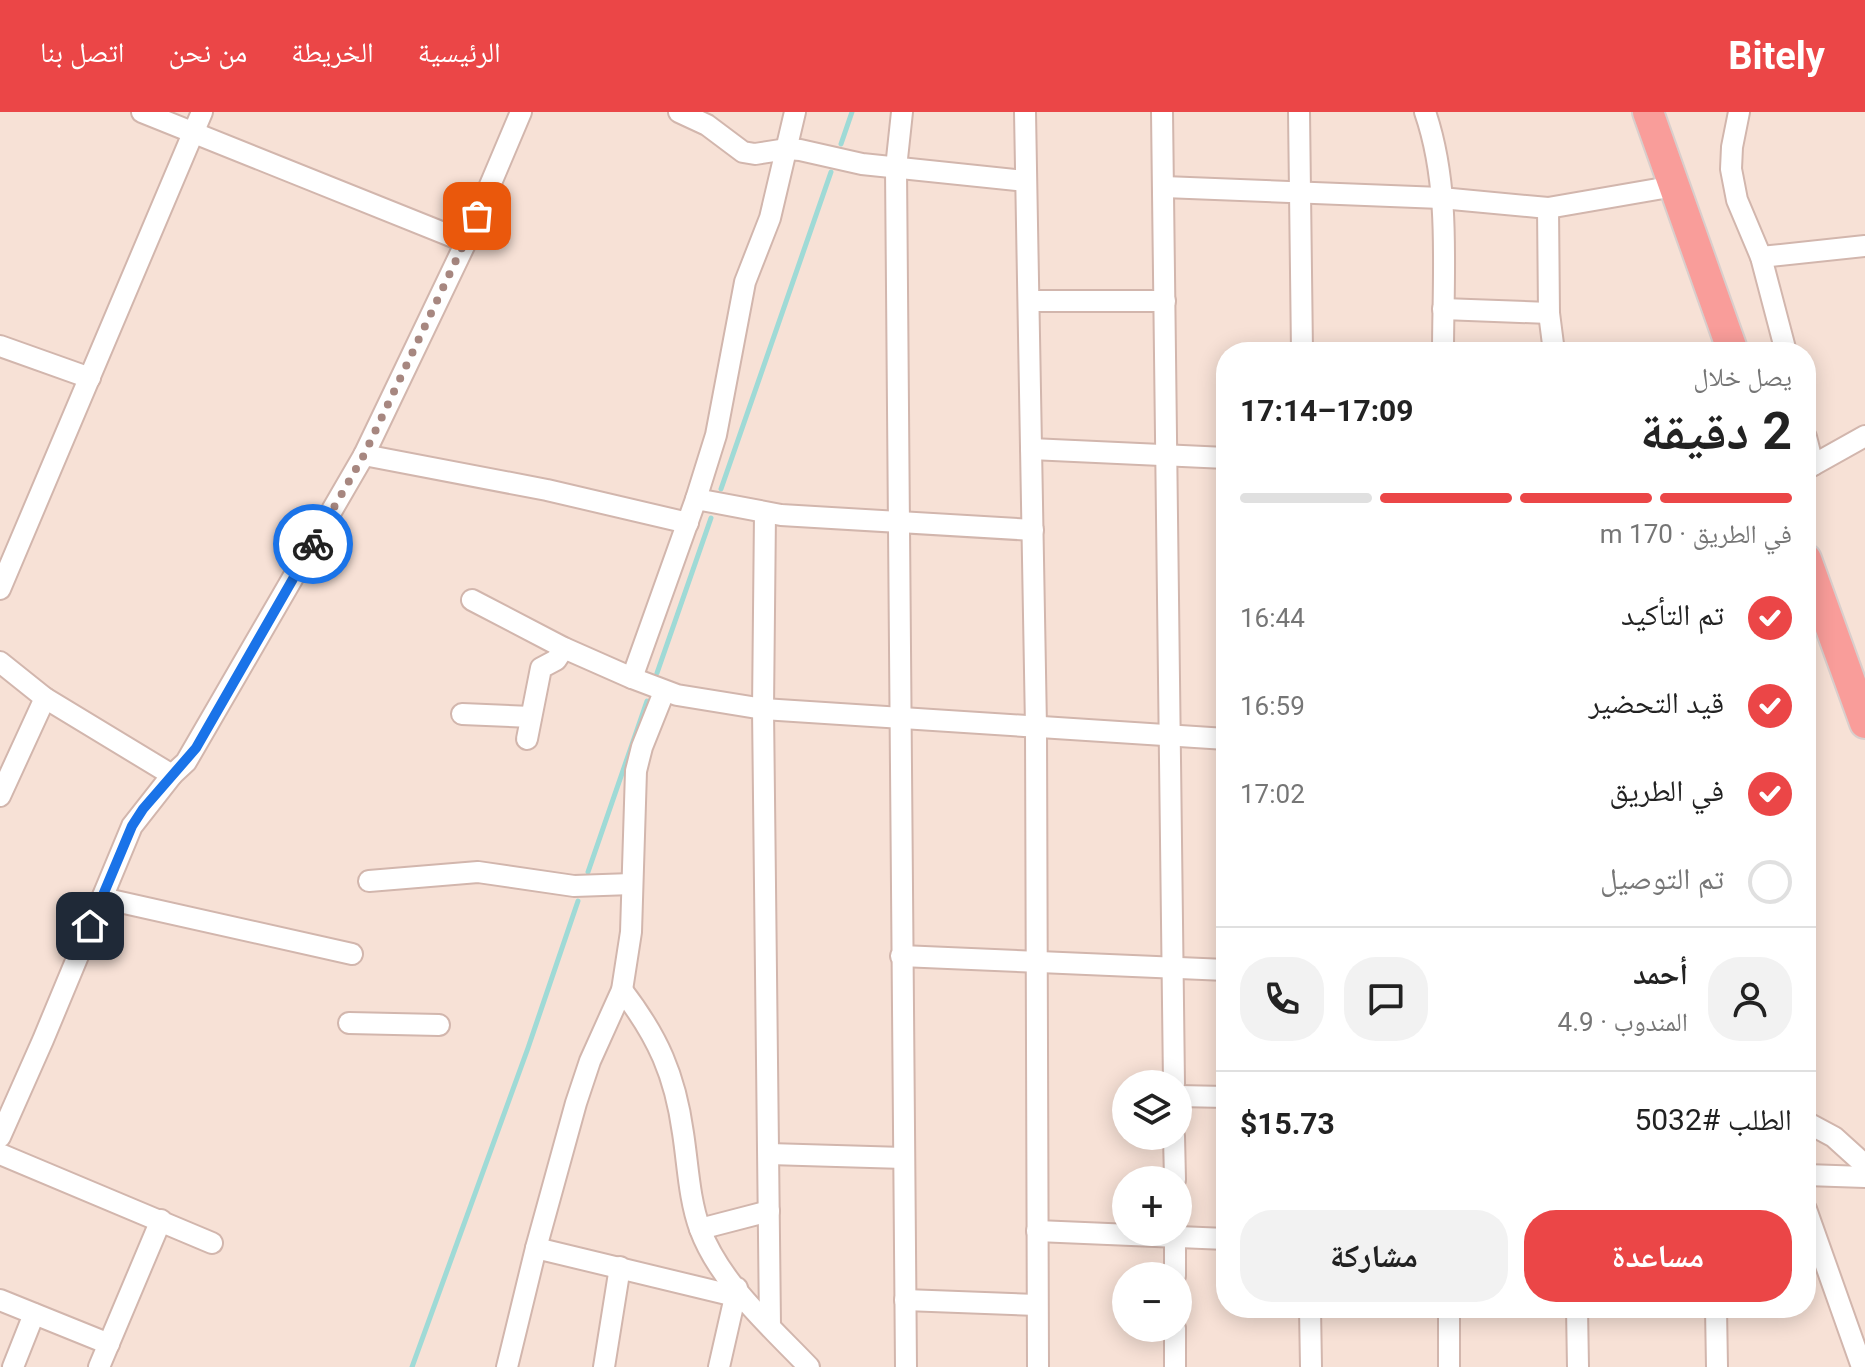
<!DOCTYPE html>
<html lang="ar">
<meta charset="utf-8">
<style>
:root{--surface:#fff;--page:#f2f2f2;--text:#222;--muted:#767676;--line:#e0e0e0;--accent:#eb4647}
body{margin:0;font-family:Roboto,"Noto Naskh Arabic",sans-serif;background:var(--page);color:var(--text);direction:rtl;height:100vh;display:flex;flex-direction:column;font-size:30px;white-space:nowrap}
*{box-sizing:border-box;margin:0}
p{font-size:26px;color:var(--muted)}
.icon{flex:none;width:44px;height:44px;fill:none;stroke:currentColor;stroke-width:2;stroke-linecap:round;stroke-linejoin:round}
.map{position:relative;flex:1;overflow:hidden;direction:ltr}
.details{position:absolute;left:1216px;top:230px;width:600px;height:976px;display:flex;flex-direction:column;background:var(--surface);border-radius:32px;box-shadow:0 4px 20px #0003;direction:rtl}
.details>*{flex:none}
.tools{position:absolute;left:1112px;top:958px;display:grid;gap:16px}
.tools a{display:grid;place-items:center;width:80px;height:80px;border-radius:50%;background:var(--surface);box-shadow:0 4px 20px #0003;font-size:40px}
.pin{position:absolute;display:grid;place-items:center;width:68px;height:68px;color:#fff;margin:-34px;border-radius:16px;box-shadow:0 4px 12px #0006}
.courier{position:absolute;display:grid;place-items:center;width:80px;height:80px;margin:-40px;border:6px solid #1a73e8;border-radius:50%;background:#fff;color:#222;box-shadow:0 2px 10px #0007}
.head em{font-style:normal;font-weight:700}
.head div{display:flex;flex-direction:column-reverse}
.head{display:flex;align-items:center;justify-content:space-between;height:136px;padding:0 24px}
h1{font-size:52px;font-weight:700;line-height:60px}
.bar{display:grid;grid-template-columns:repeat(4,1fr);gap:12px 8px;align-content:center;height:96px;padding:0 24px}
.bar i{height:10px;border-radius:6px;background:var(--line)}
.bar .selected{background:var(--accent)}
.bar p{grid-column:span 4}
.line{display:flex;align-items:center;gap:20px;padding:0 24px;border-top:2px solid var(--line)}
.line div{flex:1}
.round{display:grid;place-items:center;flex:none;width:84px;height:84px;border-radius:32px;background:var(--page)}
ol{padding:0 24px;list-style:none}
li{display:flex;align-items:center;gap:24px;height:88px}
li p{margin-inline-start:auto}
li .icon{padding:8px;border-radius:50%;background:var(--accent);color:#fff;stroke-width:4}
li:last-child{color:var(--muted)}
li i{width:44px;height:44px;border:4px solid var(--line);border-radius:50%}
.primary-button{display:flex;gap:16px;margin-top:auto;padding:16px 24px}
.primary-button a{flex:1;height:92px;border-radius:32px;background:var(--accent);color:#fff;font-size:32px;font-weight:700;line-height:92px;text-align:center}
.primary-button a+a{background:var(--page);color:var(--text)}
header{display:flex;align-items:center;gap:48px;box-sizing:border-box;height:112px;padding:0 40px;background:var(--accent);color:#fff}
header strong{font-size:38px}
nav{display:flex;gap:44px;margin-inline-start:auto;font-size:28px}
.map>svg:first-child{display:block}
.residential{fill:#f7e1d6;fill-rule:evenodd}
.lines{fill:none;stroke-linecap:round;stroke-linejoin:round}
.stream{stroke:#9fdad6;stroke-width:5}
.minor-casing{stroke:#d2b6ad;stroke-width:24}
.highway-casing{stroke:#d9cecc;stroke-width:34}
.minor{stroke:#fff;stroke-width:20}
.highway{stroke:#f99d9a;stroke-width:30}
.done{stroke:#a78780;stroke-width:8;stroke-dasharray:0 14.4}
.route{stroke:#1a73e8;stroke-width:10}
</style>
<header>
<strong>Bitely</strong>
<nav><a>الرئيسية</a><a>الخريطة</a><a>من نحن</a><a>اتصل بنا</a></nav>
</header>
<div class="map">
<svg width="1865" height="1255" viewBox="0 0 1865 1255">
<rect width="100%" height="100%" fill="#fdefe5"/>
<!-- residential -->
<path class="residential" d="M0,0H1865V1255H0ZM1226,240H1806V1196H1226ZM1126,972H1178V1024H1126ZM1126,1068H1178V1120H1126ZM1126,1164H1178V1216H1126Z"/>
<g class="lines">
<!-- stream -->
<g class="stream">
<polyline points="841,32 852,0"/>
<polyline points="721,377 831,60"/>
<polyline points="657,561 711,406"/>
<polyline points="588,760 647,589"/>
<polyline points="412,1255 528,936 578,789"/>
</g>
<!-- minor casing -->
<g class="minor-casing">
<g id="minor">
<polyline points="142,0 466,130"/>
<polyline points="679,0 707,13 743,40 755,42 787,37 800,38 862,52 1025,69"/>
<polyline points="902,0 896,56 906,1255"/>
<polyline points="1025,0 1036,615 1038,1255"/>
<polyline points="1162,0 1174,972"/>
<polyline points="1299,0 1302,240"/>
<path d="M1425,0C1451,75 1443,162 1443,240"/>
<polyline points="1739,0 1732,35 1731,57 1737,88 1761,145 1786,240"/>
<polyline points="1164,75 1441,86 1548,96 1675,74"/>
<polyline points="1548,96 1549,201 1554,240"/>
<polyline points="1761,145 1865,134"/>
<polyline points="1029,189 1165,189"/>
<polyline points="1443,197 1549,201"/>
<polyline points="0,234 90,266"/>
<polyline points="1806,325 1813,353"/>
<polyline points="1031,337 1226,346"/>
<polyline points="364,343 547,378 688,411"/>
<polyline points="1806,357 1865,324"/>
<polyline points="696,387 781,403 1033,418"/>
<polyline points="765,401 763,597 770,1213"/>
<polyline points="0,477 202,0"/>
<polyline points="472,488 564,536 632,566 696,387 716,323 745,170 770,106 795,0"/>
<polyline points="0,550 45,586 172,663 186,650 364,343 466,130 521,0"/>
<polyline points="632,566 677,583 763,597 1226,627"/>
<polyline points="462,602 531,605"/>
<polyline points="527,627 541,556 556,548 564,536"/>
<polyline points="0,684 45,586"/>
<polyline points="369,769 478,760 574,774 632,772"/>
<polyline points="102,786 352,842"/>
<polyline points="901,844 1226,858"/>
<path d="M622,878C658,925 675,963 683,1021C688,1053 689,1087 700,1117C720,1171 771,1215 809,1255"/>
<polyline points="349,911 439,913"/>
<polyline points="1178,984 1226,985"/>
<polyline points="1806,1010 1834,1025 1865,1053"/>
<polyline points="1174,1024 1175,1068"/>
<polyline points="0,1025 43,928 132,714 172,663"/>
<polyline points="0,1042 212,1131"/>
<polyline points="769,1042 904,1046"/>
<polyline points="1806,1063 1865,1065"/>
<polyline points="1806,1097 1862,1255"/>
<polyline points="700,1117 769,1099"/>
<polyline points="1037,1119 1226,1127"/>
<polyline points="1175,1120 1175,1164"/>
<polyline points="536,1136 735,1184"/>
<polyline points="0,1188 109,1232"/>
<polyline points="905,1188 1037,1193"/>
<polyline points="1310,1196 1311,1255"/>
<polyline points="1449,1196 1449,1255"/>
<polyline points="1577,1196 1578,1255"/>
<polyline points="1716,1196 1717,1255"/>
<polyline points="1175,1216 1175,1255"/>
<polyline points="13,1255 34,1202"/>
<polyline points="99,1255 161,1108"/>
<polyline points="507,1255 536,1136 576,991 590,949 622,878 631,820 636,659 642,635 664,580"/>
<polyline points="604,1255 620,1155"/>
<polyline points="719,1255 737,1176"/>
</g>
</g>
<!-- highway casing -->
<g class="highway-casing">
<g id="highway">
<polyline points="1648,0 1733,240"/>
<polyline points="1806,447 1865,611"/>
</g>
</g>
<!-- minor -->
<use href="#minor" class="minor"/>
<!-- highway -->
<use href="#highway" class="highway"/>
</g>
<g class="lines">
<!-- done -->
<polyline class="done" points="313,432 364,343 477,104"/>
<!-- route -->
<polyline class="route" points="90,814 132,714 143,697 196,636 313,432"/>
</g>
</svg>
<div class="tools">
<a><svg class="icon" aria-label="layers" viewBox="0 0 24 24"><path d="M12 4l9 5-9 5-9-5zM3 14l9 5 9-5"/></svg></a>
<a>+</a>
<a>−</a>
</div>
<div class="pin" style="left:477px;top:104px;background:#ea580c"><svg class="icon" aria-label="bag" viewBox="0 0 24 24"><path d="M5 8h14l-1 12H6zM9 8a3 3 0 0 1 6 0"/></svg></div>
<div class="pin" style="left:90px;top:814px;background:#1f2937"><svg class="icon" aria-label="home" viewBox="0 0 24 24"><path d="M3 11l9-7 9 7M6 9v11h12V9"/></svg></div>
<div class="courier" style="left:313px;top:432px"><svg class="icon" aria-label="bike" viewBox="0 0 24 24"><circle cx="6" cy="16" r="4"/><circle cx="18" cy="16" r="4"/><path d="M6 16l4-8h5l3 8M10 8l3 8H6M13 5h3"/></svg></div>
<section class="details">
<div class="head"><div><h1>2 دقيقة</h1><p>يصل خلال</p></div><em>17:09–17:14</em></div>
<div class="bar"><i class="selected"></i><i class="selected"></i><i class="selected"></i><i></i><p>في الطريق · 170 m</p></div>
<ol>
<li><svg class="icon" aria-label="check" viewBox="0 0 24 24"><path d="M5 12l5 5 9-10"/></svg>تم التأكيد<p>16:44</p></li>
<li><svg class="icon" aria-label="check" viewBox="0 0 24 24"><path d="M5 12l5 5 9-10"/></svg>قيد التحضير<p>16:59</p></li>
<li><svg class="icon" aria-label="check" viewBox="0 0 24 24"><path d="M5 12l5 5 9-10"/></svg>في الطريق<p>17:02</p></li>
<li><i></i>تم التوصيل</li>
</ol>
<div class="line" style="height:144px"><a class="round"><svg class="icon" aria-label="person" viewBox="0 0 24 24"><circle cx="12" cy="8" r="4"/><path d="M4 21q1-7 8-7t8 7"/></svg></a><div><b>أحمد</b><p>المندوب · 4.9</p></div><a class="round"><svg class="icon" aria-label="chat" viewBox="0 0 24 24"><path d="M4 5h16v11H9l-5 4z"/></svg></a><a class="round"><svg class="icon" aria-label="phone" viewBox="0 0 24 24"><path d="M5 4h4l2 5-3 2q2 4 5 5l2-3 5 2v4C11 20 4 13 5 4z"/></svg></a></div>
<div class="line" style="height:104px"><div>الطلب #5032</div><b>$15.73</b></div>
<div class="primary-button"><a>مساعدة</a><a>مشاركة</a></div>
</section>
</div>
